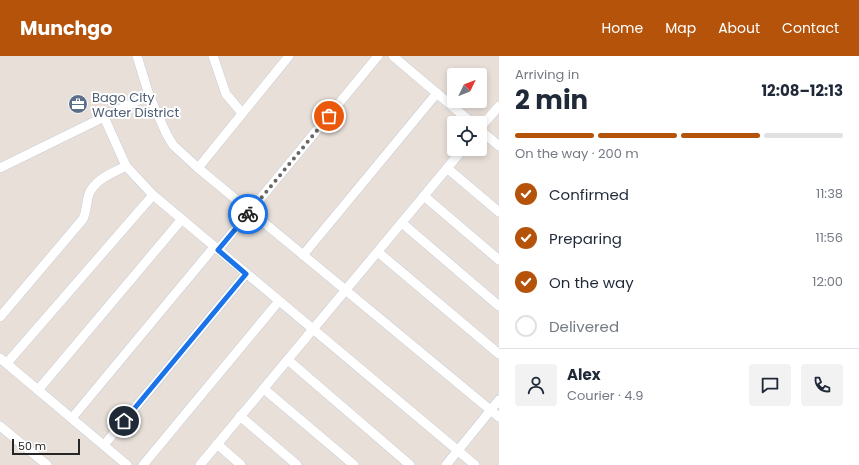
<!DOCTYPE html>
<meta charset="utf-8">
<style>
:root{--surface:#fff;--page:#f2f2f3;--text:#1f2937;--muted:#747a83;--line:#e0e1e3;--accent:#b45309}
body{margin:0;font-family:Poppins,sans-serif;background:var(--page);color:var(--text);height:100vh;display:flex;flex-direction:column;font-size:15px;white-space:nowrap}
*{box-sizing:border-box;margin:0}
p{font-size:13px;color:var(--muted)}
.icon{flex:none;width:22px;height:22px;fill:none;stroke:currentColor;stroke-width:2;stroke-linecap:round;stroke-linejoin:round}
.map{position:relative;flex:1;overflow:hidden}
.side{display:flex;flex-direction:column;background:var(--surface);width:360px}
.side>*{flex:none}
.needle{width:26px;rotate:47deg}
.buttons{position:absolute;left:447px;top:12px;display:grid;gap:8px}
.buttons a{display:grid;place-items:center;width:40px;height:40px;border-radius:4px;background:var(--surface);box-shadow:0 2px 6px #0003;font-size:20px}
.scale{position:absolute;left:12px;bottom:10px;width:68px;box-sizing:border-box;padding-left:4px;border:2px solid #262626;border-top:0;font-size:11px;line-height:14px;white-space:nowrap;color:#262626;-webkit-text-stroke:3px #fff;paint-order:stroke}
.pin{position:absolute;display:grid;place-items:center;width:34px;height:34px;color:#fff;margin:-17px;border:2px solid #fff;border-radius:50%;box-shadow:0 1px 4px #0007}
.courier{position:absolute;display:grid;place-items:center;width:40px;height:40px;margin:-20px;border:3px solid #1a73e8;border-radius:50%;background:#fff;color:#222;box-shadow:0 1px 5px #0007}
.summary em{font-style:normal;font-weight:700}
.summary div{display:flex;flex-direction:column-reverse}
.summary{display:flex;align-items:center;justify-content:space-between;height:68px;padding:0 16px}
h1{font-size:26px;font-weight:700;line-height:30px}
.bar{display:grid;grid-template-columns:repeat(4,1fr);gap:6px 4px;align-content:center;height:48px;padding:0 16px}
.bar i{height:5px;border-radius:3px;background:var(--line)}
.bar .on{background:var(--accent)}
.bar p{grid-column:span 4}
.line{display:flex;align-items:center;gap:10px;padding:0 16px;border-top:1px solid var(--line)}
.line div{flex:1}
.round{display:grid;place-items:center;flex:none;width:42px;height:42px;border-radius:4px;background:var(--page)}
ol{padding:0 16px;list-style:none}
li{display:flex;align-items:center;gap:12px;height:44px}
li p{margin-inline-start:auto}
li .icon{padding:4px;border-radius:50%;background:var(--accent);color:#fff;stroke-width:4}
li:last-child{color:var(--muted)}
li i{width:22px;height:22px;border:2px solid var(--line);border-radius:50%}
header{display:flex;align-items:center;gap:24px;box-sizing:border-box;height:56px;padding:0 20px;background:var(--accent);color:#fff}
header strong{font-size:19px}
nav{display:flex;gap:22px;margin-inline-start:auto;font-size:14px}
main{display:flex;flex:1;min-height:0}
.map>svg:first-child{display:block}
.lines{fill:none;stroke-linecap:round;stroke-linejoin:round}
.minor-casing{stroke:#c8cdd7;stroke-width:10}
.minor{stroke:#fff;stroke-width:9}
.done{stroke:#6a6765;stroke-width:4;stroke-dasharray:0 7.2}
.route{stroke:#1a73e8;stroke-width:5}
.labels{text-anchor:middle;dominant-baseline:central;stroke-width:4;stroke-linejoin:round;paint-order:stroke}
.service-label{font-size:13px;fill:#4e5e75;stroke:#fff;text-anchor:start}
</style>
<header>
<strong>Munchgo</strong>
<nav><a>Home</a><a>Map</a><a>About</a><a>Contact</a></nav>
</header>
<main>
<div class="map">
<svg width="499" height="409" viewBox="0 0 499 409">
<rect width="100%" height="100%" fill="#e8dfd9"/>
<g class="lines">
<!-- minor casing -->
<g class="minor-casing">
<g id="minor">
<polyline points="137,0 149,39 166,77 173,89 198,112 499,361"/>
<polyline points="213,0 226,38 242,57"/>
<polyline points="393,0 472,67"/>
<polyline points="104,61 126,110 153,139 475,409"/>
<polyline points="480,72 499,50"/>
<polyline points="480,74 499,90"/>
<polyline points="0,112 149,39"/>
<polyline points="198,112 289,0"/>
<polyline points="447,112 499,156"/>
<polyline points="424,140 499,204"/>
<polyline points="402,167 499,250"/>
<polyline points="218,194 378,0"/>
<polyline points="378,196 499,298"/>
<polyline points="303,199 437,37"/>
<path d="M0,261L83,163C87,155 86,146 89,138C95,123 113,117 126,110"/>
<polyline points="0,302 127,409"/>
<polyline points="288,304 410,409"/>
<polyline points="7,307 153,139"/>
<polyline points="264,333 354,409"/>
<polyline points="38,334 182,163"/>
<polyline points="240,360 297,409"/>
<polyline points="72,362 214,191"/>
<polyline points="0,370 47,409"/>
<polyline points="217,388 241,409"/>
<polyline points="104,389 246,218"/>
<polyline points="143,409 279,245"/>
<polyline points="200,409 463,93"/>
<polyline points="446,409 499,344"/>
</g>
</g>
<!-- minor -->
<use href="#minor" class="minor"/>
</g>
<g class="lines">
<!-- done -->
<polyline class="done" points="248,158 329,60"/>
<!-- route -->
<polyline class="route" points="124,365 246,218 218,194 248,158"/>
</g>
<!-- icons -->
<defs>
<g id="office-disc" transform="scale(1)"><circle r="9.5" fill="#5c6f8a" stroke="#fff"/><path d="M-6-3h4V-5.5h4V-3h4V5H-6ZM-1-4.5V-3h2v-1.5ZM-6 0V1H6V0Z" fill="#fff"/></g>
</defs>
<g fill-rule="evenodd">
<use href="#office-disc" x="78" y="48"/>
</g>
<g class="labels">
<!-- service labels -->
<g class="service-label">
<text x="92" y="41">Bago City<tspan x="92" dy="15">Water District</tspan></text>
</g>
</g>
</svg>
<div class="buttons">
<a><svg class="needle" viewBox="-14 -14 28 28"><path d="M0-13l5 13h-10z" fill="#e53935"/><path d="M0 13l5-13h-10z" fill="#747a83"/></svg></a>
<a><svg class="icon" aria-label="locate" viewBox="0 0 24 24"><circle cx="12" cy="12" r="6"/><path d="M12 2v4M12 18v4M2 12h4M18 12h4"/></svg></a>
</div>
<div class="scale">50 m</div>
<div class="pin" style="left:329px;top:60px;background:#ea580c"><svg class="icon" aria-label="bag" viewBox="0 0 24 24"><path d="M5 8h14l-1 12H6zM9 8a3 3 0 0 1 6 0"/></svg></div>
<div class="pin" style="left:124px;top:365px;background:#1f2937"><svg class="icon" aria-label="home" viewBox="0 0 24 24"><path d="M3 11l9-7 9 7M6 9v11h12V9"/></svg></div>
<div class="courier" style="left:248px;top:158px"><svg class="icon" aria-label="bike" viewBox="0 0 24 24"><circle cx="6" cy="16" r="4"/><circle cx="18" cy="16" r="4"/><path d="M6 16l4-8h5l3 8M10 8l3 8H6M13 5h3"/></svg></div>
</div>
<section class="side">
<div class="summary"><div><h1>2 min</h1><p>Arriving in</p></div><em>12:08–12:13</em></div>
<div class="bar"><i class="on"></i><i class="on"></i><i class="on"></i><i></i><p>On the way · 200 m</p></div>
<ol>
<li><svg class="icon" aria-label="check" viewBox="0 0 24 24"><path d="M5 12l5 5 9-10"/></svg>Confirmed<p>11:38</p></li>
<li><svg class="icon" aria-label="check" viewBox="0 0 24 24"><path d="M5 12l5 5 9-10"/></svg>Preparing<p>11:56</p></li>
<li><svg class="icon" aria-label="check" viewBox="0 0 24 24"><path d="M5 12l5 5 9-10"/></svg>On the way<p>12:00</p></li>
<li><i></i>Delivered</li>
</ol>
<div class="line" style="height:72px"><a class="round"><svg class="icon" aria-label="person" viewBox="0 0 24 24"><circle cx="12" cy="8" r="4"/><path d="M4 21q1-7 8-7t8 7"/></svg></a><div><b>Alex</b><p>Courier · 4.9</p></div><a class="round"><svg class="icon" aria-label="chat" viewBox="0 0 24 24"><path d="M4 5h16v11H9l-5 4z"/></svg></a><a class="round"><svg class="icon" aria-label="phone" viewBox="0 0 24 24"><path d="M5 4h4l2 5-3 2q2 4 5 5l2-3 5 2v4C11 20 4 13 5 4z"/></svg></a></div>
</section>
</main>
